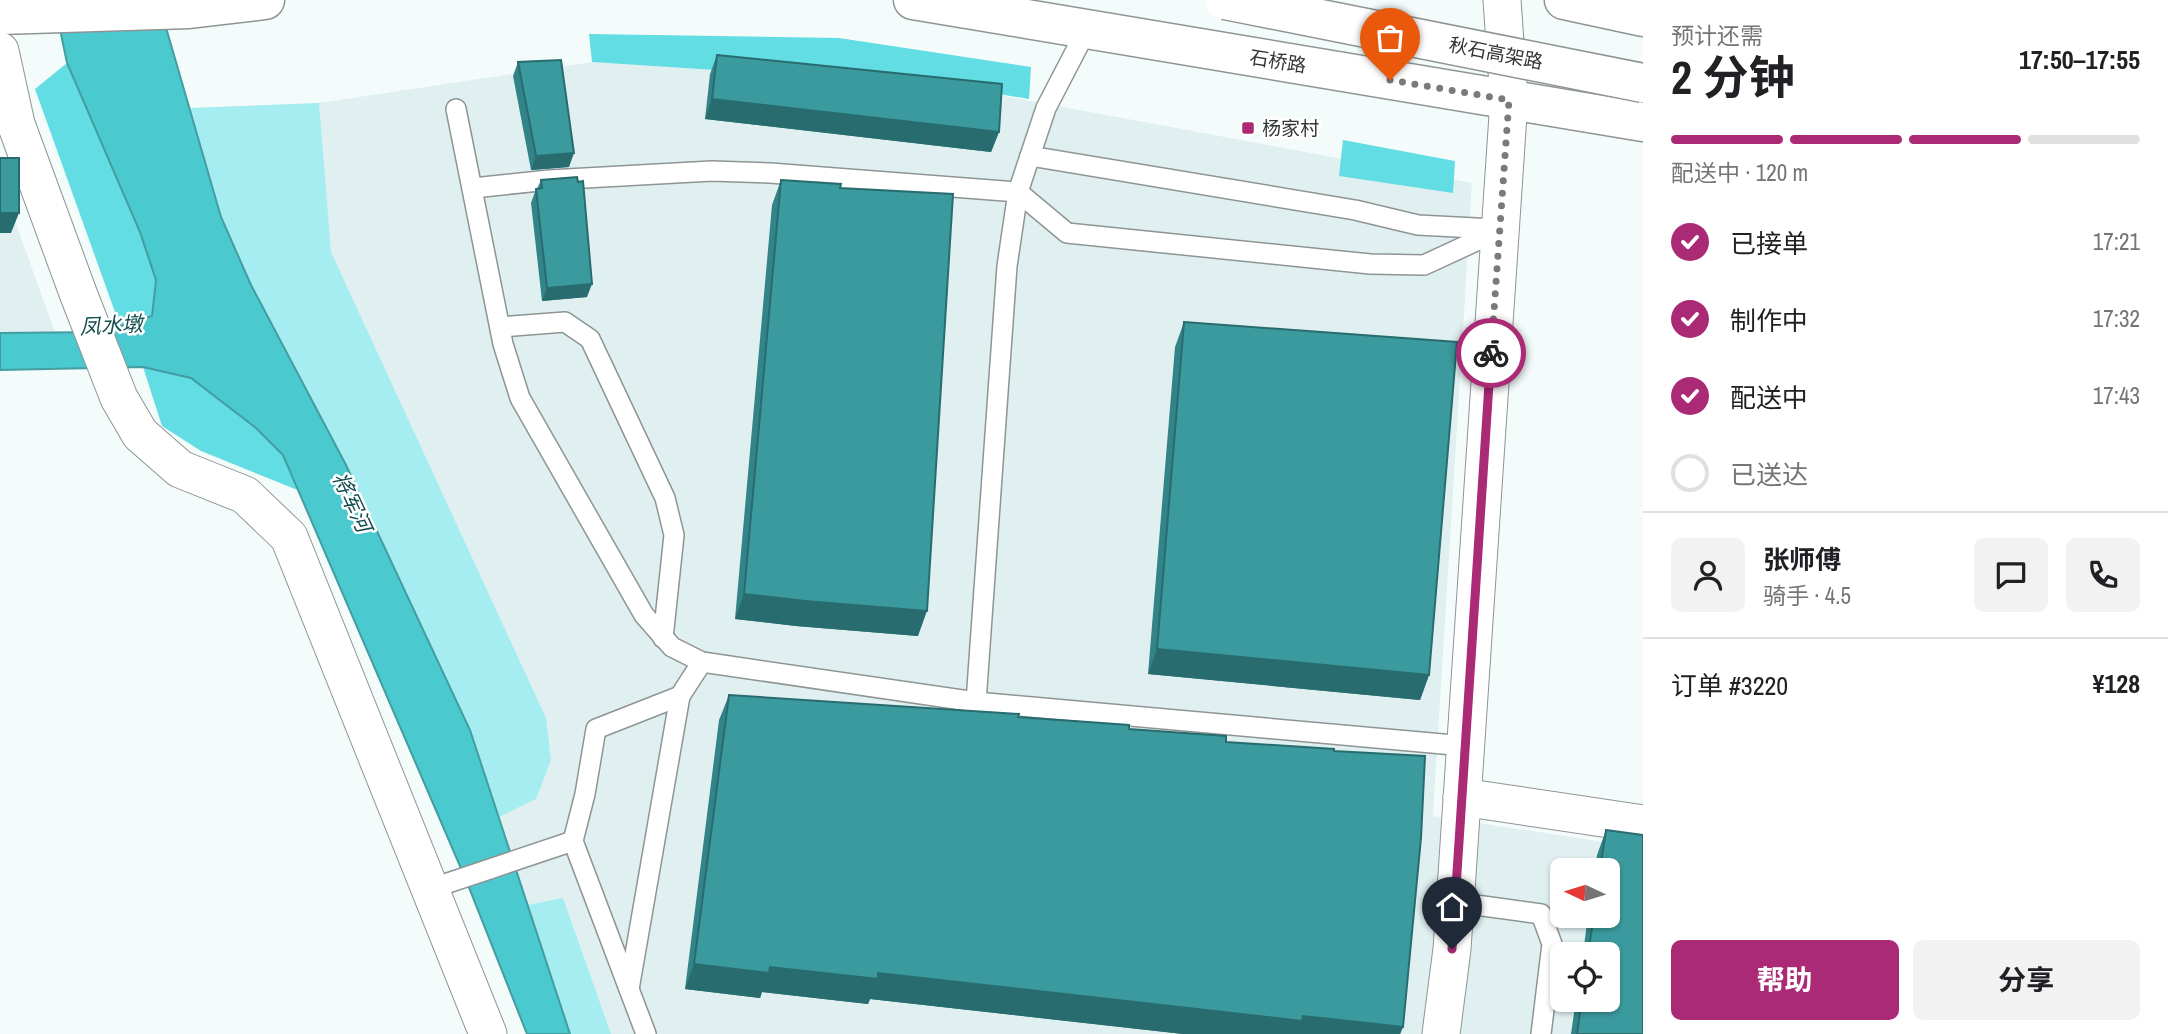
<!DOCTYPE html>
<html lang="zh">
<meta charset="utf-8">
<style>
:root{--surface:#fff;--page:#f2f2f2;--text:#202124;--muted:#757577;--line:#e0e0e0;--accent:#ab2a76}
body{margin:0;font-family:"Archivo Narrow","Noto Sans SC",sans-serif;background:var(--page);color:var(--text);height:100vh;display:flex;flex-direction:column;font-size:26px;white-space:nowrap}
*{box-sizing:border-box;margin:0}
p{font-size:23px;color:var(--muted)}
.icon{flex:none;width:38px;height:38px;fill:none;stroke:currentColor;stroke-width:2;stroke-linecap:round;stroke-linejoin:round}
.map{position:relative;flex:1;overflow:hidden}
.details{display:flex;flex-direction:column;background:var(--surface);width:525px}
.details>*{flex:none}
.needle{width:46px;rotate:274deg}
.tools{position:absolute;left:1550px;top:858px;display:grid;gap:14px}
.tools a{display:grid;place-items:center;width:70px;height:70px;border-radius:10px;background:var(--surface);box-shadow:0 2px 5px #0004;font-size:35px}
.pin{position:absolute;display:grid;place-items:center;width:60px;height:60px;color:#fff;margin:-72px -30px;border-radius:50% 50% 50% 0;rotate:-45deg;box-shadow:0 0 7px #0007}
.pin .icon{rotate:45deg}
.courier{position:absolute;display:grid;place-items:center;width:70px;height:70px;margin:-35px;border:5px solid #ab2a76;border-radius:50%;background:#fff;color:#222;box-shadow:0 2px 9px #0007}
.overview em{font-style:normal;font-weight:700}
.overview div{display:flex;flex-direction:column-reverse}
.overview{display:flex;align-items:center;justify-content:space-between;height:119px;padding:0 28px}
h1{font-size:46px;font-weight:700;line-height:52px}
.bar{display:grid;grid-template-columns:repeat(4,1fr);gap:10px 7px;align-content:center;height:84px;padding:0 28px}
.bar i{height:9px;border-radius:5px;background:var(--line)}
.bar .current{background:var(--accent)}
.bar p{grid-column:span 4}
.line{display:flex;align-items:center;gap:18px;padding:0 28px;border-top:2px solid var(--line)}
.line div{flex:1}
.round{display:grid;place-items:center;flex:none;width:74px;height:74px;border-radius:10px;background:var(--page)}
ol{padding:0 28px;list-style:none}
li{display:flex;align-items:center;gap:21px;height:77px}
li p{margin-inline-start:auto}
li .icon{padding:7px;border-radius:50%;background:var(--accent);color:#fff;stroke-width:4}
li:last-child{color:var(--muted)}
li i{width:38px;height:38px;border:4px solid var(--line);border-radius:50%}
.button{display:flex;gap:14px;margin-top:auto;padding:14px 28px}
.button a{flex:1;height:80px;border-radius:10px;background:var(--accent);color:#fff;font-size:28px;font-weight:700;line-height:80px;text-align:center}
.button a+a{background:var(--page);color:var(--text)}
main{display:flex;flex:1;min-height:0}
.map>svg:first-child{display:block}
.built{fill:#e0f0f1;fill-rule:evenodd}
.green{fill:#a5edf0}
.forest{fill:#61dde3}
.water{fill:#4ac9cf;stroke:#439da1;stroke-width:2}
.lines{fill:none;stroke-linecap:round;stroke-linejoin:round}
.service-casing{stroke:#8e9494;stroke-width:22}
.minor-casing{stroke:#8e9494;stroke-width:39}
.primary-casing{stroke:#8e9494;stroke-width:41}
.trunk-casing{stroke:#8e9494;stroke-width:41}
.service{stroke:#fff;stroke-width:19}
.minor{stroke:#fff;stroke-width:37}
.primary{stroke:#fff;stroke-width:38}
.trunk{stroke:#fff;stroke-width:38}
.trunk-bridge-casing{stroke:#8e9494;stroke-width:41;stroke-linecap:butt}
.trunk-bridge{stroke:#fff;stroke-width:38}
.wall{fill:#338488}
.shaded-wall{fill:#296c6f}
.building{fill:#3b9a9e;stroke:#296c6f;stroke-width:2}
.done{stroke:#777b7b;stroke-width:7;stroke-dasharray:0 12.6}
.route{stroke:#ab2a76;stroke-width:9}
.poi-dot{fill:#ab2a76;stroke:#fff;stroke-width:2.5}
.labels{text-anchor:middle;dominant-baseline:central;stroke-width:5;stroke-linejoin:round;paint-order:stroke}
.street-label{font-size:19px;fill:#333636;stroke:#fff}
.poi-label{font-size:19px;fill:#333636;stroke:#fff;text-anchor:start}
.water-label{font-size:21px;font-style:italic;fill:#144c4e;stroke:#fff}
</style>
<main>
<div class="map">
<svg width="1643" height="1034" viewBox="0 0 1643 1034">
<rect width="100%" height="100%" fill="#f4fbfb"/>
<!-- built -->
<g class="built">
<path d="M592,62L945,85L1472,183L1433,816L1643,848V1034H570L470,730L190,108L319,103ZM1563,870H1608V915H1563ZM1563,954H1608V999H1563Z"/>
<polygon points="0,179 55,333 0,333"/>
</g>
<!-- green -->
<g class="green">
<polygon points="319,103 331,252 546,718 551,760 536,799 499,817 470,730 346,465 251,285 221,217 190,108"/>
<polygon points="563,898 611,1034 569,1034 527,905"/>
</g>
<!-- forest -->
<g class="forest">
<polygon points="589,34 839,38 1031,67 1029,99 945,85 592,62"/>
<polygon points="67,63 140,232 156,280 152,316 120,326 35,89"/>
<polygon points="1343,140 1455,161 1453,193 1339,176"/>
<polygon points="143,367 191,378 256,428 283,455 300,491 201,451 162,426"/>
</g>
<!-- water -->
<polygon class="water" points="54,0 158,0 221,217 251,285 346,465 470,730 570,1034 527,1034 466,880 283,455 256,428 191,378 143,367 0,370 0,333 101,332 152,316 156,280 140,232 67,63"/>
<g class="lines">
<!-- service casing -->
<g class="service-casing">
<g id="service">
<polyline points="456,109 503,344 520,398 644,615 672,647 702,662 976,702 1465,746"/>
<polyline points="1030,156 1355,210 1418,225 1495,229"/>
<polyline points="473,188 549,180 712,171 770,173 1018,192 1067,233 1370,264 1424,265 1500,230"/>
<polyline points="500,327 565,322 590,339 665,498 674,535 663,638"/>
<polyline points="976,702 1007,266 1018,192 1046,108 1087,29"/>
<polyline points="430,889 573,841"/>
<polyline points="1454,902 1541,914 1552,944 1541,1034"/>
<polyline points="629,989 680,696"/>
<polyline points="646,1034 573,841 585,794 596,729 680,696 702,662"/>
</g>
</g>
<!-- minor casing -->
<g class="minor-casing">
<g id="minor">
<polyline points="0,51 16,124 78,293 119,398 140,434 180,469 245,495 289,537 488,1034"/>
<polyline points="1462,797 1643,824"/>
<polyline points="1441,1034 1452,949 1509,100 1502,0"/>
</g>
</g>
<!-- primary casing -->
<g class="primary-casing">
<g id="primary">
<polyline points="913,0 1643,122"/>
<polyline points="0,15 189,9 265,0"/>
</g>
</g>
<!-- trunk casing -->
<g class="trunk-casing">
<polyline id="trunk" points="1564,0 1643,17"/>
</g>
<!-- service -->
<use href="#service" class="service"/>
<!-- minor -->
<use href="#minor" class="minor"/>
<!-- primary -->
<use href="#primary" class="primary"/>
<!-- trunk -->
<use href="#trunk" class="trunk"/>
<!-- trunk-bridge casing -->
<g class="trunk-bridge-casing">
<polyline id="trunk-bridge" points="1225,0 1643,83"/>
</g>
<!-- trunk-bridge -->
<use href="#trunk-bridge" class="trunk-bridge"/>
</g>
<!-- wall -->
<g class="wall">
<polygon points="717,55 999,132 991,152 705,119 710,74"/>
<polygon points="518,62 569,167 531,170 513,76"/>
<polygon points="541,180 587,297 542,301 531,203 536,189 537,189"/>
<polygon points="781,180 840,188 918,636 796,626 735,619 772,205"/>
<polygon points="1184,322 1429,675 1420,700 1148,674 1175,347"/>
<polygon points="729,695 1018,717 1226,742 1403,1027 1400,1034 1183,1034 870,999 868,1004 762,992 760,998 685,989 719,720"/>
<polygon points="1606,830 1643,1034 1571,1034 1576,999 1608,999 1608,954 1583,954 1588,915 1608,915 1608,870 1595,870 1597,855"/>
</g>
<!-- shaded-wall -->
<g class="shaded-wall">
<polygon points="712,99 999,132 991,152 705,119"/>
<polygon points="574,153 569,167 531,170 536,156"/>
<polygon points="0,213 19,213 11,233 0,233"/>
<polygon points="592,284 587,297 542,301 547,288"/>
<polygon points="744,594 927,611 918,636 796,626 735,619"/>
<polygon points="1157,649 1429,675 1420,700 1148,674"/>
<polygon points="694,964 770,967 878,973 1303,1016 1403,1027 1400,1034 1183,1034 870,999 868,1004 762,992 760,998 685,989"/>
</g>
<!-- building -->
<g class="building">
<polygon points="717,55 1002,84 999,132 712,99"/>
<polygon points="561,60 574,153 536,156 518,62"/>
<rect x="0" y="158" width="19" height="55"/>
<polygon points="577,177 578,182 583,181 592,284 547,288 536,189 542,188 541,180"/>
<polygon points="781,180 841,184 840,188 953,194 927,611 805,601 744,594"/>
<polygon points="1184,322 1457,342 1429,675 1157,649"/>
<polygon points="729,695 1019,714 1018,717 1129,725 1129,729 1226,736 1226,742 1334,749 1334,751 1425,756 1421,838 1403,1027 1303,1016 1302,1021 878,973 878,979 770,967 769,973 694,964"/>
<polygon points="1606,830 1643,835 1643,1034 1577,1034 1582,999 1608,999 1608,954 1588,954 1594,915 1608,915 1608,870 1600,870"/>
</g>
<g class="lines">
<!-- done -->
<polyline class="done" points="1390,80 1509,100 1491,353"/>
<!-- route -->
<polyline class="route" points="1452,949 1491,353"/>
</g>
<!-- markers -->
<rect class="poi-dot" x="1241" y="121" width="14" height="14" rx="3.5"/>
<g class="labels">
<!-- street labels -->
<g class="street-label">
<text transform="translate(1496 53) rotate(11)">秋石高架路</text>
<text transform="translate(1278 61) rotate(9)">石桥路</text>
</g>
<!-- poi labels -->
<g class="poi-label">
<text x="1262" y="128">杨家村</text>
</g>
<!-- water labels -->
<g class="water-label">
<text transform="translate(111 325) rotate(-3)">凤水墩</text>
<text transform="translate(352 502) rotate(65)">将军河</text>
</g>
</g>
</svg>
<div class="tools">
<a><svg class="needle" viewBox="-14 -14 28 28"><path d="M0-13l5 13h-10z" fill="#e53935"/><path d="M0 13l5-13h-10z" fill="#757577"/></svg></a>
<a><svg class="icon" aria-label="locate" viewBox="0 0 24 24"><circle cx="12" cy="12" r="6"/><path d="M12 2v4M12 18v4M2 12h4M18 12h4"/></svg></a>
</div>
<div class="pin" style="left:1390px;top:80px;background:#ea580c"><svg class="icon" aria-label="bag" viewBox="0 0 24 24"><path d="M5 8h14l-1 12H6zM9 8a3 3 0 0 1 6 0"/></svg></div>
<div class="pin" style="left:1452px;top:949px;background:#1f2937"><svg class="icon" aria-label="home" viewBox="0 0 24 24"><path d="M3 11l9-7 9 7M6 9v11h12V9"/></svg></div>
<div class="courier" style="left:1491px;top:353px"><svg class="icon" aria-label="bike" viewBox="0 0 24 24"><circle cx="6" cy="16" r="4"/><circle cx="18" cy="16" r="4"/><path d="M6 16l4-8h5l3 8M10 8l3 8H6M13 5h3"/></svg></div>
</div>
<section class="details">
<div class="overview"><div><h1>2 分钟</h1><p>预计还需</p></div><em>17:50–17:55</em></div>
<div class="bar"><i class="current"></i><i class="current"></i><i class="current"></i><i></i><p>配送中 · 120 m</p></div>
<ol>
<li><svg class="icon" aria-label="check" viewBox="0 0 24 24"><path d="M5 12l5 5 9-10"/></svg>已接单<p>17:21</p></li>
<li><svg class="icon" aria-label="check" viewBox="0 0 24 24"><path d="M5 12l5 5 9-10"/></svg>制作中<p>17:32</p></li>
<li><svg class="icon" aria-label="check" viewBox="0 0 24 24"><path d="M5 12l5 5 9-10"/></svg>配送中<p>17:43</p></li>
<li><i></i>已送达</li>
</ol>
<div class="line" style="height:126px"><a class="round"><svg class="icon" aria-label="person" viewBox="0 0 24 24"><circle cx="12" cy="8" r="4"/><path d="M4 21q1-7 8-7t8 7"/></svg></a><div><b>张师傅</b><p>骑手 · 4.5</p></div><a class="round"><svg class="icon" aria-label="chat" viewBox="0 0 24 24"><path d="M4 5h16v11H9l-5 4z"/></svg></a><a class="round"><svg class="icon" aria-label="phone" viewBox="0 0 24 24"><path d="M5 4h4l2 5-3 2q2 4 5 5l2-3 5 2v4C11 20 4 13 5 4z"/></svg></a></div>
<div class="line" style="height:91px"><div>订单 #3220</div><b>¥128</b></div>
<div class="button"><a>帮助</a><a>分享</a></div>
</section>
</main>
